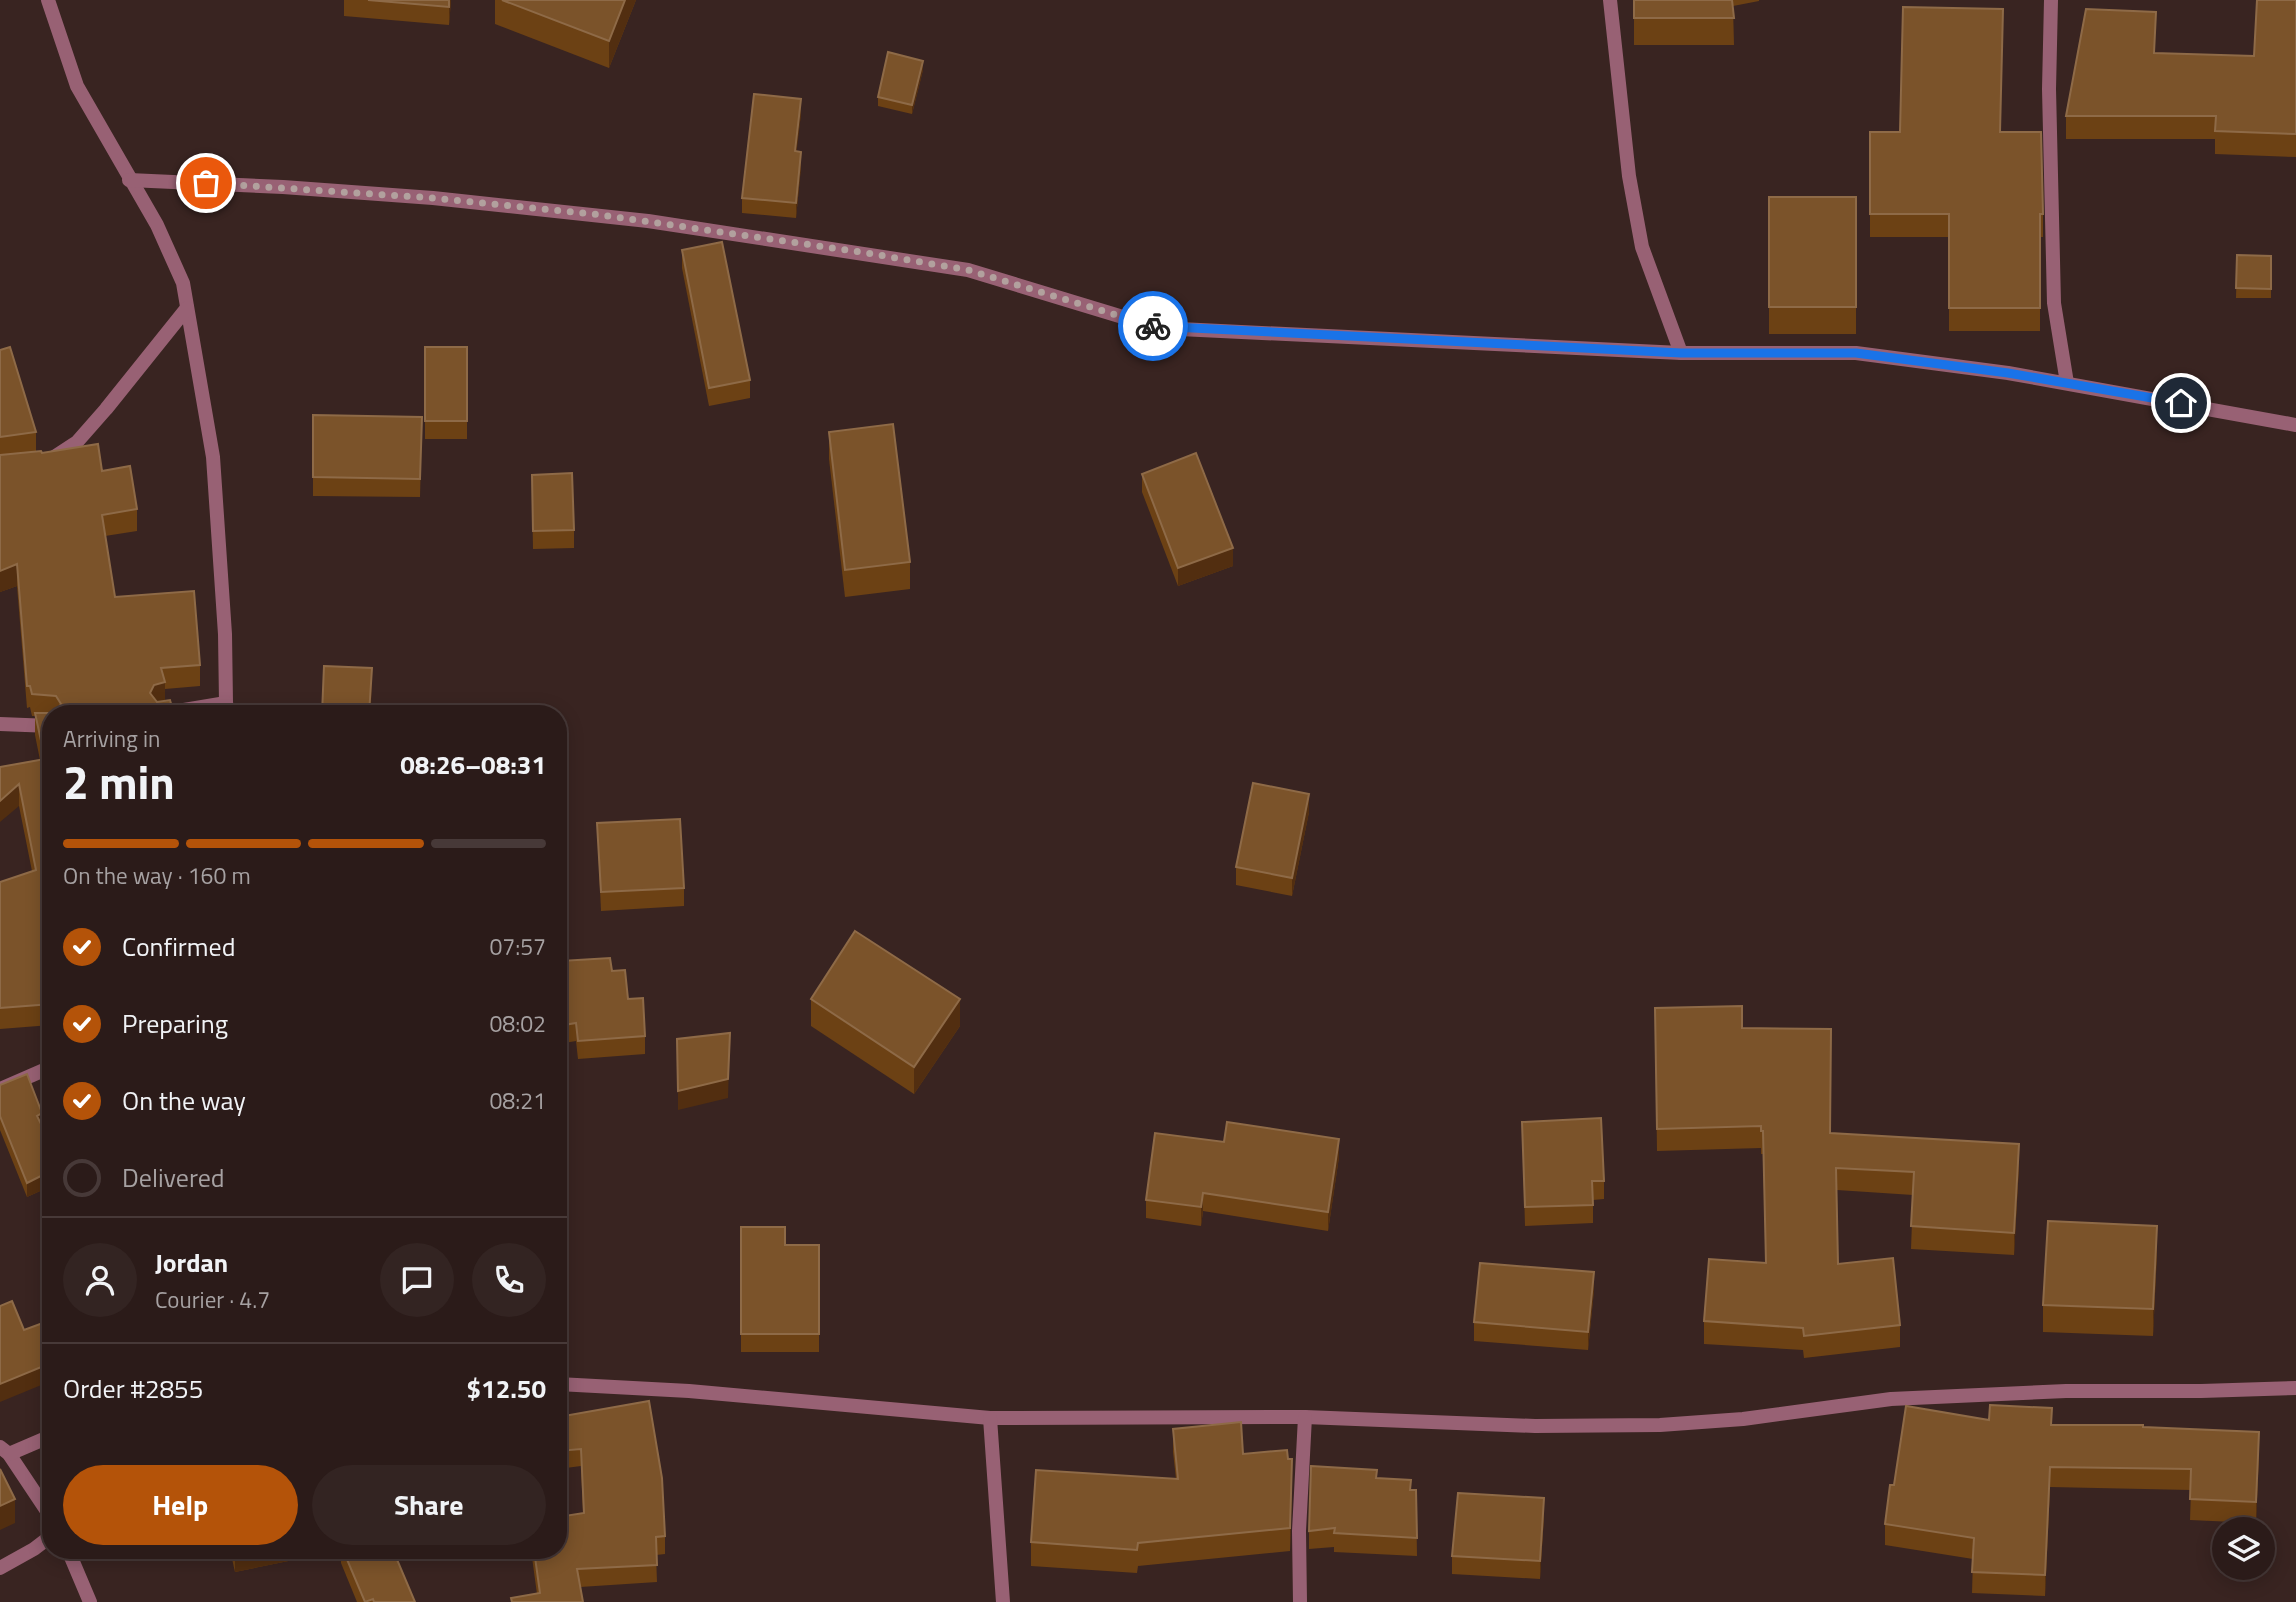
<!DOCTYPE html>
<meta charset="utf-8">
<style>
:root{--surface:#2b1b19;--page:#332422;--text:#f1f3f6;--muted:#a6a1a2;--line:#473938;--accent:#b45309}
body{margin:0;font-family:"Titillium Web",sans-serif;background:var(--page);color:var(--text);height:100vh;display:flex;flex-direction:column;font-size:26px;white-space:nowrap}
*{box-sizing:border-box;margin:0}
p{font-size:23px;color:var(--muted)}
.icon{flex:none;width:38px;height:38px;fill:none;stroke:currentColor;stroke-width:2;stroke-linecap:round;stroke-linejoin:round}
.map{position:relative;flex:1;overflow:hidden}
.details{position:absolute;left:42px;top:705px;width:525px;height:854px;display:flex;flex-direction:column;background:var(--surface);border-radius:28px;box-shadow:0 4px 18px #0003,0 0 0 2px var(--line)}
.details>*{flex:none}
.fabs{position:absolute;left:2212px;top:1517px;display:grid;gap:14px}
.fabs a{display:grid;place-items:center;width:63px;height:63px;border-radius:50%;background:var(--surface);box-shadow:0 4px 18px #0003,0 0 0 2px var(--line);font-size:35px}
.pin{position:absolute;display:grid;place-items:center;width:60px;height:60px;color:#fff;margin:-30px;border:4px solid #fff;border-radius:50%;box-shadow:0 2px 7px #0007}
.courier{position:absolute;display:grid;place-items:center;width:70px;height:70px;margin:-35px;border:5px solid #1a73e8;border-radius:50%;background:#fff;color:#222;box-shadow:0 2px 9px #0007}
.head em{font-style:normal;font-weight:700}
.head div{display:flex;flex-direction:column-reverse}
.head{display:flex;align-items:center;justify-content:space-between;height:119px;padding:0 21px}
h1{font-size:46px;font-weight:700;line-height:52px}
.bar{display:grid;grid-template-columns:repeat(4,1fr);gap:10px 7px;align-content:center;height:84px;padding:0 21px}
.bar i{height:9px;border-radius:5px;background:var(--line)}
.bar .selected{background:var(--accent)}
.bar p{grid-column:span 4}
.line{display:flex;align-items:center;gap:18px;padding:0 21px;border-top:2px solid var(--line)}
.line div{flex:1}
.round{display:grid;place-items:center;flex:none;width:74px;height:74px;border-radius:37px;background:var(--page)}
ol{padding:0 21px;list-style:none}
li{display:flex;align-items:center;gap:21px;height:77px}
li p{margin-inline-start:auto}
li .icon{padding:7px;border-radius:50%;background:var(--accent);color:#fff;stroke-width:4}
li:last-child{color:var(--muted)}
li i{width:38px;height:38px;border:4px solid var(--line);border-radius:50%}
.cta{display:flex;gap:14px;margin-top:auto;padding:14px 21px}
.cta a{flex:1;height:80px;border-radius:42px;background:var(--accent);color:#fff;font-size:28px;font-weight:700;line-height:80px;text-align:center}
.cta a+a{background:var(--page);color:var(--text)}
.map>svg:first-child{display:block}
.lines{fill:none;stroke-linecap:round;stroke-linejoin:round}
.street{stroke:#986174;stroke-width:14}
.wall{fill:#6c4114}
.shaded-wall{fill:#522e10}
.building{fill:#7b532a;stroke:#8e6a47;stroke-width:2}
.done{stroke:#b2a19e;stroke-width:7;stroke-dasharray:0 12.6}
.route{stroke:#1a73e8;stroke-width:9}
</style>
<div class="map">
<svg width="2296" height="1602" viewBox="0 0 2296 1602">
<rect width="100%" height="100%" fill="#392421"/>
<g class="lines">
<!-- street -->
<g class="street">
<polyline points="48,0 77,86 157,225 183,283 213,457 225,634 226,703 229,714"/>
<polyline points="1610,0 1629,176 1642,247 1681,353"/>
<polyline points="2051,0 2049,89 2054,303 2067,383"/>
<polyline points="129,180 283,187 433,198 648,221 968,270 1159,328 1681,353 1856,353 2008,373 2296,425"/>
<polyline points="51,459 77,442 106,409 187,308"/>
<polyline points="160,714 226,703"/>
<polyline points="0,724 51,726"/>
<polyline points="0,1089 51,1067"/>
<polyline points="558,1384 689,1391 990,1418 1305,1417 1535,1426 1660,1425 1743,1419 1891,1399 2066,1391 2201,1391 2296,1388"/>
<polyline points="990,1418 1003,1602"/>
<polyline points="0,1447 9,1454 51,1517"/>
<polyline points="9,1454 51,1436"/>
<polyline points="68,1550 90,1602"/>
<polyline points="0,1568 34,1549 51,1536"/>
<polyline points="1300,1602 1299,1531 1305,1417"/>
</g>
</g>
<!-- wall -->
<g class="wall">
<polygon points="344,0 451,0 449,25 344,16"/>
<polygon points="495,0 636,0 609,68 495,24"/>
<polygon points="1634,0 1759,0 1759,1 1733,6 1734,45 1634,45"/>
<polygon points="2296,0 2296,157 2215,154 2215,139 2066,139 2066,116 2155,53 2254,56"/>
<polygon points="923,70 912,114 878,106 878,97"/>
<polygon points="801,114 796,152 801,167 796,218 742,213 742,198"/>
<polygon points="1870,132 2000,132 2043,214 2043,237 2040,237 2040,331 1949,331 1949,237 1870,237"/>
<rect x="1769" y="197" width="87" height="137"/>
<polygon points="682,250 750,380 750,398 709,406 682,268"/>
<polygon points="2237,255 2271,256 2271,298 2236,298"/>
<rect x="425" y="347" width="42" height="92"/>
<polygon points="0,350 36,432 36,451 102,471 137,509 137,531 105,536 115,597 200,665 200,686 165,689 51,714 51,1025 0,1029 0,882 32,871 19,806 0,767 40,760 35,735 35,716 32,716 30,707 27,708 17,586 0,592"/>
<polygon points="313,415 422,417 420,497 313,496"/>
<polygon points="829,432 910,562 910,589 845,597 829,459"/>
<polygon points="1142,474 1233,566 1178,586 1142,492"/>
<polygon points="532,493 574,530 574,548 533,549"/>
<polygon points="1309,812 1292,896 1236,885 1236,867"/>
<polygon points="597,823 684,888 684,906 601,911"/>
<polygon points="558,947 561,961 612,971 628,999 645,1036 645,1054 578,1059 576,1041 558,1044"/>
<polygon points="811,999 960,1026 914,1094 811,1026"/>
<polygon points="1655,1008 1742,1028 1830,1133 2019,1166 2014,1255 1911,1249 1913,1195 1837,1190 1838,1264 1900,1325 1900,1347 1804,1358 1803,1350 1704,1344 1704,1321 1766,1263 1763,1154 1761,1154 1761,1148 1657,1151"/>
<polygon points="0,1085 51,1144 51,1186 27,1197 0,1130"/>
<polygon points="1522,1122 1604,1181 1604,1199 1593,1200 1593,1223 1525,1226"/>
<polygon points="1339,1157 1328,1231 1203,1211 1201,1226 1146,1218 1146,1200"/>
<polygon points="741,1227 785,1245 819,1245 819,1352 741,1352"/>
<polygon points="2157,1253 2153,1336 2043,1332 2043,1305"/>
<polygon points="1594,1290 1588,1350 1474,1341 1474,1322"/>
<polygon points="558,1417 665,1536 665,1554 656,1555 657,1582 580,1587 583,1602 511,1602 511,1598 537,1594 531,1550 558,1550 583,1513 581,1466 558,1469"/>
<polygon points="1989,1420 2052,1425 2143,1427 2259,1453 2256,1523 2190,1520 2191,1490 2050,1487 2045,1596 1972,1593 1973,1559 1885,1545 1885,1524 1894,1485"/>
<polygon points="1173,1429 1292,1483 1290,1551 1138,1566 1137,1573 1031,1566 1031,1542 1176,1479 1173,1452"/>
<polygon points="1377,1478 1411,1490 1416,1490 1417,1556 1334,1552 1334,1547 1309,1549 1309,1531"/>
<polygon points="1544,1516 1540,1579 1452,1574 1452,1556"/>
<polygon points="230,1550 308,1550 308,1557 235,1572"/>
<polygon points="341,1550 393,1550 415,1602 357,1602 341,1563"/>
</g>
<!-- shaded-wall -->
<g class="shaded-wall">
<polygon points="449,0 451,0 449,25"/>
<polygon points="625,0 636,0 609,68 609,41"/>
<polygon points="923,61 923,70 912,114 912,105"/>
<polygon points="801,99 801,114 795,166 795,151"/>
<polygon points="801,152 801,167 796,218 796,203"/>
<polygon points="1233,548 1233,566 1178,586 1178,568"/>
<polygon points="17,564 17,586 0,592 0,571"/>
<polygon points="372,668 371,714 369,714"/>
<polygon points="165,682 165,703 151,714 150,693 154,685"/>
<polygon points="19,784 19,806 0,822 0,801"/>
<polygon points="1309,794 1309,812 1292,896 1292,878"/>
<polygon points="960,999 960,1026 914,1094 914,1067"/>
<polygon points="730,1033 728,1098 678,1110 678,1091"/>
<polygon points="42,1113 42,1128 37,1116"/>
<polygon points="1339,1139 1339,1157 1328,1231 1328,1212"/>
<polygon points="2019,1144 2019,1166 2014,1255 2014,1233"/>
<polygon points="51,1171 51,1186 27,1197 27,1183"/>
<polygon points="1203,1193 1203,1211 1201,1226 1201,1207"/>
<polygon points="2157,1226 2157,1253 2153,1336 2153,1309"/>
<polygon points="1594,1272 1594,1290 1588,1350 1588,1332"/>
<polygon points="51,1363 51,1381 0,1402 0,1384"/>
<polygon points="2259,1432 2259,1453 2256,1523 2256,1502"/>
<polygon points="1292,1459 1292,1483 1290,1551 1290,1528"/>
<polygon points="2050,1467 2050,1487 2045,1596 2045,1575"/>
<polygon points="1544,1498 1544,1516 1540,1579 1540,1561"/>
<polygon points="15,1499 15,1523 0,1530 0,1506"/>
<polygon points="251,1550 308,1550 308,1557 235,1572 235,1554"/>
</g>
<!-- building -->
<g class="building">
<polygon points="368,0 449,0 449,7"/>
<polygon points="502,0 625,0 609,41"/>
<polygon points="1634,0 1732,0 1734,18 1634,18"/>
<polygon points="2257,0 2296,0 2296,134 2215,131 2216,116 2066,116 2086,9 2156,12 2154,53 2254,56"/>
<polygon points="1903,7 2003,9 2000,132 2041,132 2043,214 2040,214 2040,308 1949,308 1949,214 1870,214 1870,132 1900,132"/>
<polygon points="888,52 923,61 912,105 878,97"/>
<polygon points="754,94 801,99 795,151 801,152 796,203 742,198"/>
<rect x="1769" y="197" width="87" height="110"/>
<polygon points="722,242 750,380 709,388 682,250"/>
<polygon points="2237,255 2271,256 2271,289 2236,288"/>
<polygon points="10,347 36,432 0,437 0,350"/>
<rect x="425" y="347" width="42" height="74"/>
<polygon points="313,415 422,417 420,479 313,477"/>
<polygon points="893,424 910,562 845,570 829,432"/>
<polygon points="98,444 102,471 130,466 137,509 102,515 115,597 194,591 200,665 161,668 165,682 154,685 150,693 157,702 170,700 174,714 51,714 51,1004 0,1008 0,882 36,870 19,784 0,801 0,767 45,759 35,713 55,713 61,704 56,696 32,694 30,686 27,686 17,564 0,571 0,455 41,451 42,453"/>
<polygon points="1196,453 1233,548 1178,568 1142,474"/>
<polygon points="572,473 574,530 533,531 532,475"/>
<polygon points="324,666 372,668 369,714 322,714"/>
<polygon points="1253,783 1309,794 1292,878 1236,867"/>
<polygon points="680,819 684,888 601,892 597,823"/>
<polygon points="855,931 960,999 914,1067 811,999"/>
<polygon points="558,947 561,961 610,958 612,971 625,970 628,999 643,998 645,1036 578,1041 576,1023 558,1026"/>
<polygon points="1742,1006 1742,1028 1831,1029 1830,1133 2019,1144 2014,1233 1911,1226 1914,1172 1836,1168 1838,1264 1893,1258 1900,1325 1804,1336 1803,1328 1704,1321 1709,1259 1766,1263 1763,1131 1761,1131 1761,1126 1657,1129 1655,1008"/>
<polygon points="730,1033 728,1079 678,1091 677,1039"/>
<polygon points="27,1074 42,1113 37,1116 51,1144 51,1171 27,1183 0,1116 0,1085"/>
<polygon points="1601,1118 1604,1181 1592,1181 1593,1205 1525,1207 1522,1122"/>
<polygon points="1227,1122 1339,1139 1328,1212 1203,1193 1201,1207 1146,1200 1155,1133 1224,1142"/>
<polygon points="2048,1221 2157,1226 2153,1309 2043,1305"/>
<polygon points="741,1227 785,1227 785,1245 819,1245 819,1334 741,1334"/>
<polygon points="1480,1263 1594,1272 1588,1332 1474,1322"/>
<polygon points="12,1301 24,1330 51,1320 51,1363 0,1384 0,1306"/>
<polygon points="649,1401 662,1478 665,1536 656,1537 657,1565 577,1569 583,1602 512,1602 511,1598 540,1593 534,1550 558,1550 558,1517 584,1513 581,1449 558,1451 558,1417"/>
<polygon points="1990,1405 2052,1408 2051,1425 2143,1425 2143,1427 2259,1432 2256,1502 2190,1499 2191,1469 2050,1467 2045,1575 1972,1572 1974,1538 1885,1524 1890,1485 1894,1485 1906,1406 1989,1420"/>
<polygon points="1241,1422 1243,1454 1287,1450 1288,1459 1292,1459 1290,1528 1138,1543 1137,1550 1031,1542 1036,1470 1178,1479 1173,1429"/>
<polygon points="1311,1466 1377,1470 1376,1478 1411,1480 1410,1490 1416,1490 1417,1538 1334,1533 1335,1528 1309,1531"/>
<polygon points="0,1469 15,1499 0,1506"/>
<polygon points="1458,1493 1544,1498 1540,1561 1452,1556"/>
<polygon points="234,1550 251,1550 235,1554"/>
<polygon points="343,1550 393,1550 415,1602 374,1602 373,1599 365,1602"/>
</g>
<g class="lines">
<!-- done -->
<polyline class="done" points="206,183 433,198 594,214 861,252 968,270 1153,326"/>
<!-- route -->
<polyline class="route" points="1153,326 1681,353 1856,353 2008,373 2181,403"/>
</g>
</svg>
<div class="fabs">
<a><svg class="icon" aria-label="layers" viewBox="0 0 24 24"><path d="M12 4l9 5-9 5-9-5zM3 14l9 5 9-5"/></svg></a>
</div>
<div class="pin" style="left:206px;top:183px;background:#ea580c"><svg class="icon" aria-label="bag" viewBox="0 0 24 24"><path d="M5 8h14l-1 12H6zM9 8a3 3 0 0 1 6 0"/></svg></div>
<div class="pin" style="left:2181px;top:403px;background:#1f2937"><svg class="icon" aria-label="home" viewBox="0 0 24 24"><path d="M3 11l9-7 9 7M6 9v11h12V9"/></svg></div>
<div class="courier" style="left:1153px;top:326px"><svg class="icon" aria-label="bike" viewBox="0 0 24 24"><circle cx="6" cy="16" r="4"/><circle cx="18" cy="16" r="4"/><path d="M6 16l4-8h5l3 8M10 8l3 8H6M13 5h3"/></svg></div>
<section class="details">
<div class="head"><div><h1>2 min</h1><p>Arriving in</p></div><em>08:26–08:31</em></div>
<div class="bar"><i class="selected"></i><i class="selected"></i><i class="selected"></i><i></i><p>On the way · 160 m</p></div>
<ol>
<li><svg class="icon" aria-label="check" viewBox="0 0 24 24"><path d="M5 12l5 5 9-10"/></svg>Confirmed<p>07:57</p></li>
<li><svg class="icon" aria-label="check" viewBox="0 0 24 24"><path d="M5 12l5 5 9-10"/></svg>Preparing<p>08:02</p></li>
<li><svg class="icon" aria-label="check" viewBox="0 0 24 24"><path d="M5 12l5 5 9-10"/></svg>On the way<p>08:21</p></li>
<li><i></i>Delivered</li>
</ol>
<div class="line" style="height:126px"><a class="round"><svg class="icon" aria-label="person" viewBox="0 0 24 24"><circle cx="12" cy="8" r="4"/><path d="M4 21q1-7 8-7t8 7"/></svg></a><div><b>Jordan</b><p>Courier · 4.7</p></div><a class="round"><svg class="icon" aria-label="chat" viewBox="0 0 24 24"><path d="M4 5h16v11H9l-5 4z"/></svg></a><a class="round"><svg class="icon" aria-label="phone" viewBox="0 0 24 24"><path d="M5 4h4l2 5-3 2q2 4 5 5l2-3 5 2v4C11 20 4 13 5 4z"/></svg></a></div>
<div class="line" style="height:91px"><div>Order #2855</div><b>$12.50</b></div>
<div class="cta"><a>Help</a><a>Share</a></div>
</section>
</div>
